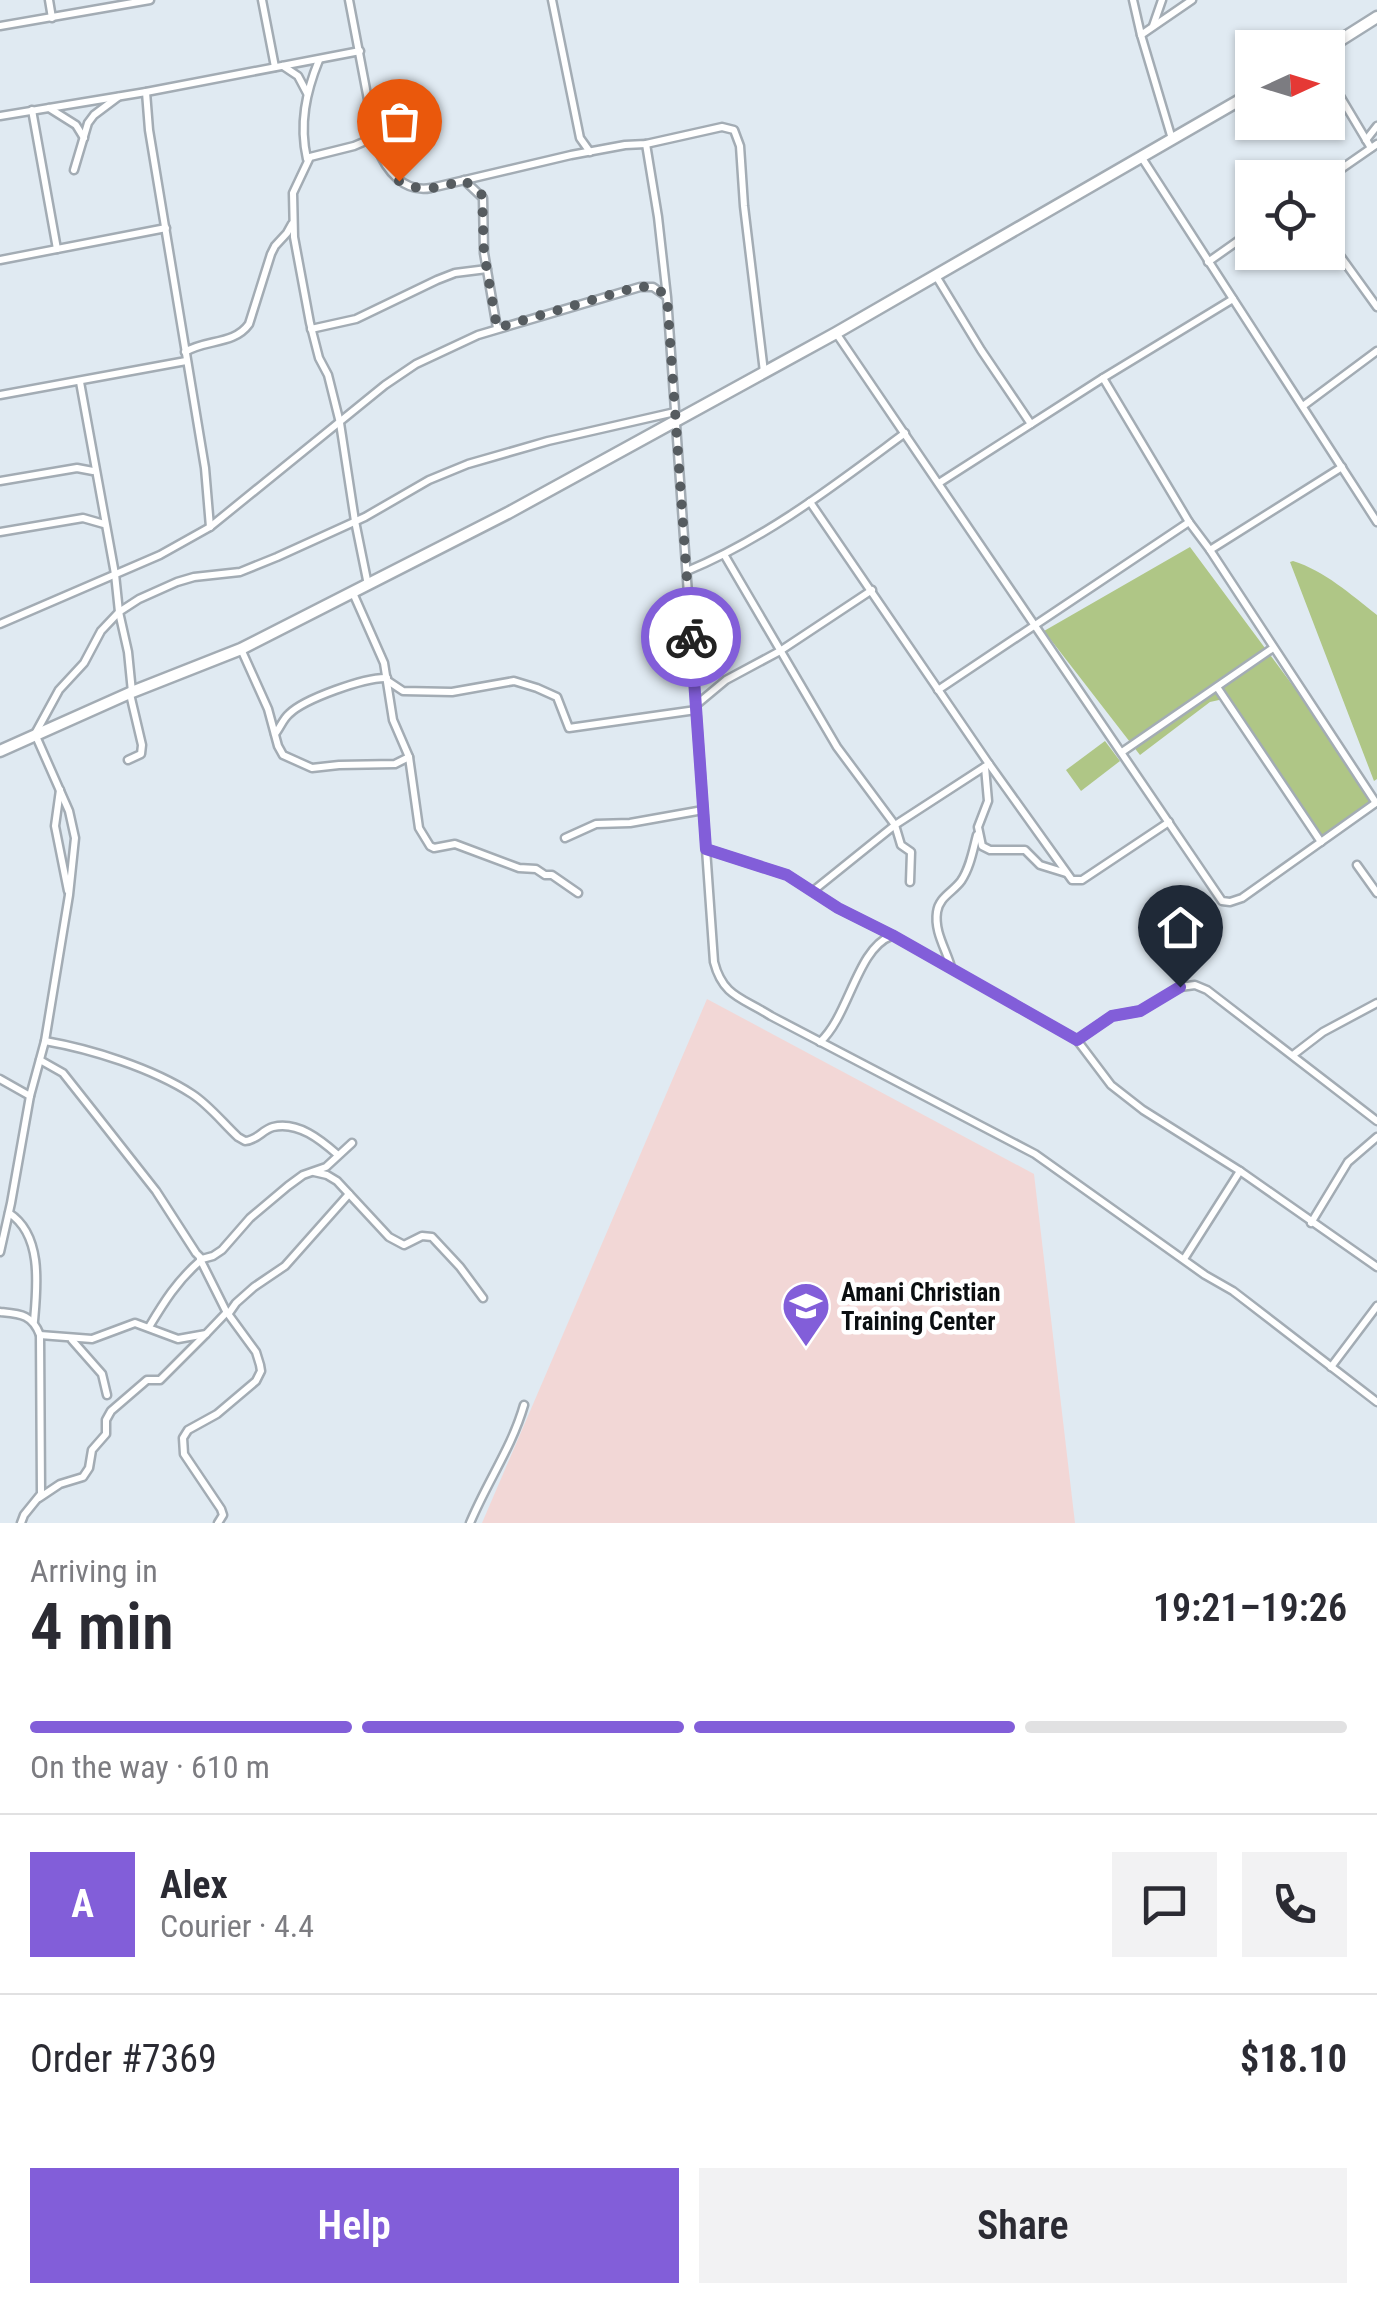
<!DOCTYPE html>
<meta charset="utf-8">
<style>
:root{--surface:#fff;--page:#f2f2f3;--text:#2b2b33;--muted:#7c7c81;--line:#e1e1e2;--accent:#825ed9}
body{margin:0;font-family:"Roboto Condensed",sans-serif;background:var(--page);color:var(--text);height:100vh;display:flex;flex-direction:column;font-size:38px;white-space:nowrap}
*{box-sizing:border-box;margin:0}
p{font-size:32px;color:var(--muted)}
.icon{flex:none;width:55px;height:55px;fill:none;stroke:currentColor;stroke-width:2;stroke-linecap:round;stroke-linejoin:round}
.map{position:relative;height:1523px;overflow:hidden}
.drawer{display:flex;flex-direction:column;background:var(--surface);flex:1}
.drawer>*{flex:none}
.needle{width:65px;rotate:86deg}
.fabs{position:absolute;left:1235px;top:30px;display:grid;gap:20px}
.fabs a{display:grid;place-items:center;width:110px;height:110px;border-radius:0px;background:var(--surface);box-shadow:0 2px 8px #0004;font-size:50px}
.pin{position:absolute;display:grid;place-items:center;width:85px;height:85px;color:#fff;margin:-102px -42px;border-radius:50% 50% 50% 0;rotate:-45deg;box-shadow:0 0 10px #0007}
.pin .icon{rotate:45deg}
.courier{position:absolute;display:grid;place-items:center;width:100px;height:100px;margin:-50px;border:8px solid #825ed9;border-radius:50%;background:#fff;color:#222;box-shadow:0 2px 12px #0007}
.summary em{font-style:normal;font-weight:600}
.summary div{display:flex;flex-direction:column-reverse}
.summary{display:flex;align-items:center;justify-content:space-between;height:170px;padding:0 30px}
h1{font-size:65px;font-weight:600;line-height:75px}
.bar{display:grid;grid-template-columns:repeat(4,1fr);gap:15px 10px;align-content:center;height:120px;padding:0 30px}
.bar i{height:12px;border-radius:8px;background:var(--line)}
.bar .selected{background:var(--accent)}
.bar p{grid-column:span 4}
.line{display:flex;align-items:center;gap:25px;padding:0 30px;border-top:2px solid var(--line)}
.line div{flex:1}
.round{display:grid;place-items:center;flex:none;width:105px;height:105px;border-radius:0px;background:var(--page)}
.action{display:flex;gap:20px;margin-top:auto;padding:20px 30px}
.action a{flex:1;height:115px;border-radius:0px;background:var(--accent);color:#fff;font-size:40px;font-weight:600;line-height:115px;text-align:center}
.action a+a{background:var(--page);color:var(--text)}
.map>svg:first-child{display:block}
.education{fill:#f2d7d6}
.green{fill:#afc686}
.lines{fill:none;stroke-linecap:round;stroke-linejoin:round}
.street-casing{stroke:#a3acb4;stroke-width:11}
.secondary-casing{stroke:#a3acb4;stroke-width:15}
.street{stroke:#fff;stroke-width:6}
.secondary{stroke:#fff;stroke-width:10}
.done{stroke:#565c60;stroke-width:10;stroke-dasharray:0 18}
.route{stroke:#825ed9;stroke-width:12}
.labels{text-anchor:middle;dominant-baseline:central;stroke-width:9;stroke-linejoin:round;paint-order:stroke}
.poi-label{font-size:25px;font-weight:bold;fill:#0b0f11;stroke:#fff;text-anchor:start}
</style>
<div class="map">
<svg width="1377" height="1523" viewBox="0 0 1377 1523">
<rect width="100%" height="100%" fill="#e0eaf2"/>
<!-- education -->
<polygon class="education" points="707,999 1034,1174 1075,1523 482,1523"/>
<!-- green -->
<g class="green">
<polygon points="1190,547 1377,799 1377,807 1325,842 1228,698 1210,702 1140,755 1044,631"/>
<path d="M1293,561C1325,571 1350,594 1377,615V779L1374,781L1290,562Z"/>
<polygon points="1105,741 1120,761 1081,791 1066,770"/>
</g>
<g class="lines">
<!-- street casing -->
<g class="street-casing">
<g id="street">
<polyline points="49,0 52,18"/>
<polyline points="262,0 275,67"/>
<path d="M349,0L377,147C386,171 404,193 431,188L571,155L625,145L646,144L722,127L734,130L740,146L744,206L764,372"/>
<polyline points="552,0 580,138 590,152"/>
<polyline points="1133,0 1141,35 1172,139"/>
<polyline points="0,26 150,0"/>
<polyline points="1153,26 1162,0"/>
<polyline points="1141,35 1192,0"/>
<polyline points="283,66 298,76 307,93"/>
<polyline points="1328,76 1371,148"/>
<polyline points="146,92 149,130 205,468 210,527"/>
<polyline points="49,108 76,125 84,138"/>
<polyline points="32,110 57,249"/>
<polyline points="0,116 146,92 360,51"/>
<polyline points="1366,140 1377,126"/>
<path d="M646,144L658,217L667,297L714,962C723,997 743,998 771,1016L1035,1154L1205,1275L1233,1291L1377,1402"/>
<polyline points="1142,158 1377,522"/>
<path d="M307,159C299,124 306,92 319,60"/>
<polyline points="74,170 88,123 94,115 118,97"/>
<polyline points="1328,178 1377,144"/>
<polyline points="464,180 483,198 484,253 497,328"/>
<polyline points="1328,239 1377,307"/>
<polyline points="0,260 166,228"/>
<polyline points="1208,262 1252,231"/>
<polyline points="936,276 981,350 1031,424"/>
<polyline points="311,329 356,319 437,280 455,273 487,269"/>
<polyline points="836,333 1222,901 1230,902 1242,898 1377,802"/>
<path d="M185,352C206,339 234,345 249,324L271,254L275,246L287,233L292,224"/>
<polyline points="1103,378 1189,522 1210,550 1376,803"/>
<polyline points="80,382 115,574 119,612 128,652 132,692"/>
<polyline points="0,395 186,361"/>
<polyline points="1303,406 1377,351"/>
<polyline points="0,481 77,468 93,471"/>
<polyline points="939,483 1103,378 1233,299"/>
<polyline points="810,502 989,764 1072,880 1082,880 1169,822"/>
<polyline points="0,532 83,518 104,524"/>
<polyline points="1210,550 1342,467"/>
<polyline points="725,556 837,747 895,825 901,845 911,852 910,882"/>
<path d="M687,571C767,538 836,484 905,433"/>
<polyline points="368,585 355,521 340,423 328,375 319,358 310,323 294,237 293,193 310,157 354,146 375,137"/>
<polyline points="353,593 384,663 393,720 409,757 419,828 430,846 434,848 455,844 519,868 536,869 545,875 552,875 578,893"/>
<polyline points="0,624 160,555 210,527 385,385 416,364 478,335 640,287 653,287 666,296"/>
<polyline points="241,649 268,709 278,746 283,755 312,768 339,765 395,764 409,757"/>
<polyline points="388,681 403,691 452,692 514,681 537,688 557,697 569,728 696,710"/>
<polyline points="1217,687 1321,842"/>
<polyline points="938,690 1189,522"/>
<polyline points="696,705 726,680 780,651 872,590"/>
<path d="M275,734C280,728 283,719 289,714C304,699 365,677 387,678"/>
<polyline points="1122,752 1273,648"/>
<polyline points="128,760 141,754 142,745 130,694"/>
<polyline points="985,767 988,801 978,827 982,846 990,850 1025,850 1040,865 1066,873"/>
<polyline points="60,790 55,826 68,891"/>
<polyline points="565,838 596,824 630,823 703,810"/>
<polyline points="706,849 787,875 838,908 892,935 1077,1040 1111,1085 1143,1110 1240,1171 1377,1267"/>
<polyline points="1357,865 1377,893"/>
<polyline points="813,891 895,825 989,764"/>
<path d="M951,967C946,949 934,932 937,912C939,897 953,892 961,881C970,868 973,850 977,835"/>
<polyline points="1077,1040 1112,1016 1140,1011 1180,987 1195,985 1207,990 1377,1121"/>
<path d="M45,1041C91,1049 152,1068 192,1094C209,1105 223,1123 238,1137L245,1141C258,1140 262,1130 273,1127C298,1121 321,1140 338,1155"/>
<path d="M820,1042C849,1016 857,949 891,936"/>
<polyline points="1293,1055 1323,1032 1377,1003"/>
<polyline points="40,1060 63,1073 97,1116 156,1191 196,1253 202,1259 213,1256 222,1250 250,1218 288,1186 303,1175 326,1167 352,1143"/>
<polyline points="0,1079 30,1096"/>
<polyline points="314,1172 327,1175 337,1181 389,1237 404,1245 422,1236 432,1237 460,1267 483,1298"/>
<path d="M9,1213C43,1235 37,1287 34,1321"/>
<polyline points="1311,1223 1348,1162 1377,1137"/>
<polyline points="0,1252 11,1203 30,1096 45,1041 69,895 75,838 69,811 35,734 59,690 84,663 101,631 119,612 139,599 177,582 194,577 240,572 277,557 365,517 429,480 468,464 548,441 675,412"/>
<polyline points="200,1259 226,1311 256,1352 260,1365 261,1371 256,1381 217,1414 188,1430 183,1438 184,1454 221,1509 223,1515 218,1523"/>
<polyline points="1184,1259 1240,1171"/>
<path d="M0,1312C20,1314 32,1314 40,1335L41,1494L24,1515L21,1523"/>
<polyline points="229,1313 236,1303 254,1287 285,1266 349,1194"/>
<path d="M149,1327C164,1302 177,1281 200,1261"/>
<polyline points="40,1335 92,1339 135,1323 178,1339 206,1334 227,1312"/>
<polyline points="72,1340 102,1374 107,1395"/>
<polyline points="1331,1367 1377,1306"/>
<polyline points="39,1498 60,1484 83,1477 89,1468 92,1450 106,1434 106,1420 111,1411 147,1380 160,1380 206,1334"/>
<path d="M470,1523C487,1482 512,1447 524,1405"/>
</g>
</g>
<!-- secondary casing -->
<g class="secondary-casing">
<g id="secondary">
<polyline points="1328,48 1377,17"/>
<polyline points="0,751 132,692 241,649 508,513 836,333 1252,93"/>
</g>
</g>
<!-- street -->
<use href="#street" class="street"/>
<!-- secondary -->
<use href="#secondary" class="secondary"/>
</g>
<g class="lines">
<!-- done -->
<path class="done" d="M399,181C422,194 441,187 464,180L482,195L484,253L497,328L640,286L659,290L667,297L691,637"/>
<!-- route -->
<polyline class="route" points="691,637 706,849 787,875 838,908 892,935 1077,1040 1112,1016 1140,1011 1180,987"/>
</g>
<!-- icons -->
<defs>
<g id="university-pin" transform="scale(2.5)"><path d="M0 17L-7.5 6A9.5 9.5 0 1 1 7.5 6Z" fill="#825ed9" stroke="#fff"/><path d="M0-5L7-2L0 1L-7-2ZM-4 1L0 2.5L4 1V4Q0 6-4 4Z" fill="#fff"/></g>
</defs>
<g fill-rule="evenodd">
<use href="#university-pin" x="806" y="1306"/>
</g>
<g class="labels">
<!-- poi labels -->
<g class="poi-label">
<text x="841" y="1292">Amani Christian<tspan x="841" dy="29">Training Center</tspan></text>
</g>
</g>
</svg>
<div class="fabs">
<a><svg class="needle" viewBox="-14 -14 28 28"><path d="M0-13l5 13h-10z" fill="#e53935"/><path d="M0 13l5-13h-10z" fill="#7c7c81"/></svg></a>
<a><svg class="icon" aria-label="locate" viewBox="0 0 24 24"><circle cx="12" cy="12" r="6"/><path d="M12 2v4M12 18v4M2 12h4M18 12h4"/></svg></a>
</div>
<div class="pin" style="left:399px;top:181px;background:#ea580c"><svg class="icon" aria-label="bag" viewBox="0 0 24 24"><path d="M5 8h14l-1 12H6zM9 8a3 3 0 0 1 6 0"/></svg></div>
<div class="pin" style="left:1180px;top:987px;background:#1f2937"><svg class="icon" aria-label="home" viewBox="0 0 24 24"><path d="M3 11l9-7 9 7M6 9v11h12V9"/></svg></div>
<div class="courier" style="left:691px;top:637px"><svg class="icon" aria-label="bike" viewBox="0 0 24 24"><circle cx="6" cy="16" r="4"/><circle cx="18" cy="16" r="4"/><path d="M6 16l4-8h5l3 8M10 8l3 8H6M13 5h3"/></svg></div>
</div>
<section class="drawer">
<div class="summary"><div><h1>4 min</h1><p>Arriving in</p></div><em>19:21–19:26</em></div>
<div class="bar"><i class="selected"></i><i class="selected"></i><i class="selected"></i><i></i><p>On the way · 610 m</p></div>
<div class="line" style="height:180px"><b class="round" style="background:var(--accent);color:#fff">A</b><div><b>Alex</b><p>Courier · 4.4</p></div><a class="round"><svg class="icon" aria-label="chat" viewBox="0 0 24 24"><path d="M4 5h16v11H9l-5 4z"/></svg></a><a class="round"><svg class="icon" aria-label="phone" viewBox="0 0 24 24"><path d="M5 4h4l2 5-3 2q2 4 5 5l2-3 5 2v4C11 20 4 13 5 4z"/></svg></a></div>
<div class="line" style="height:130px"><div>Order #7369</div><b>$18.10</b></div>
<div class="action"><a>Help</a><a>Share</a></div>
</section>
